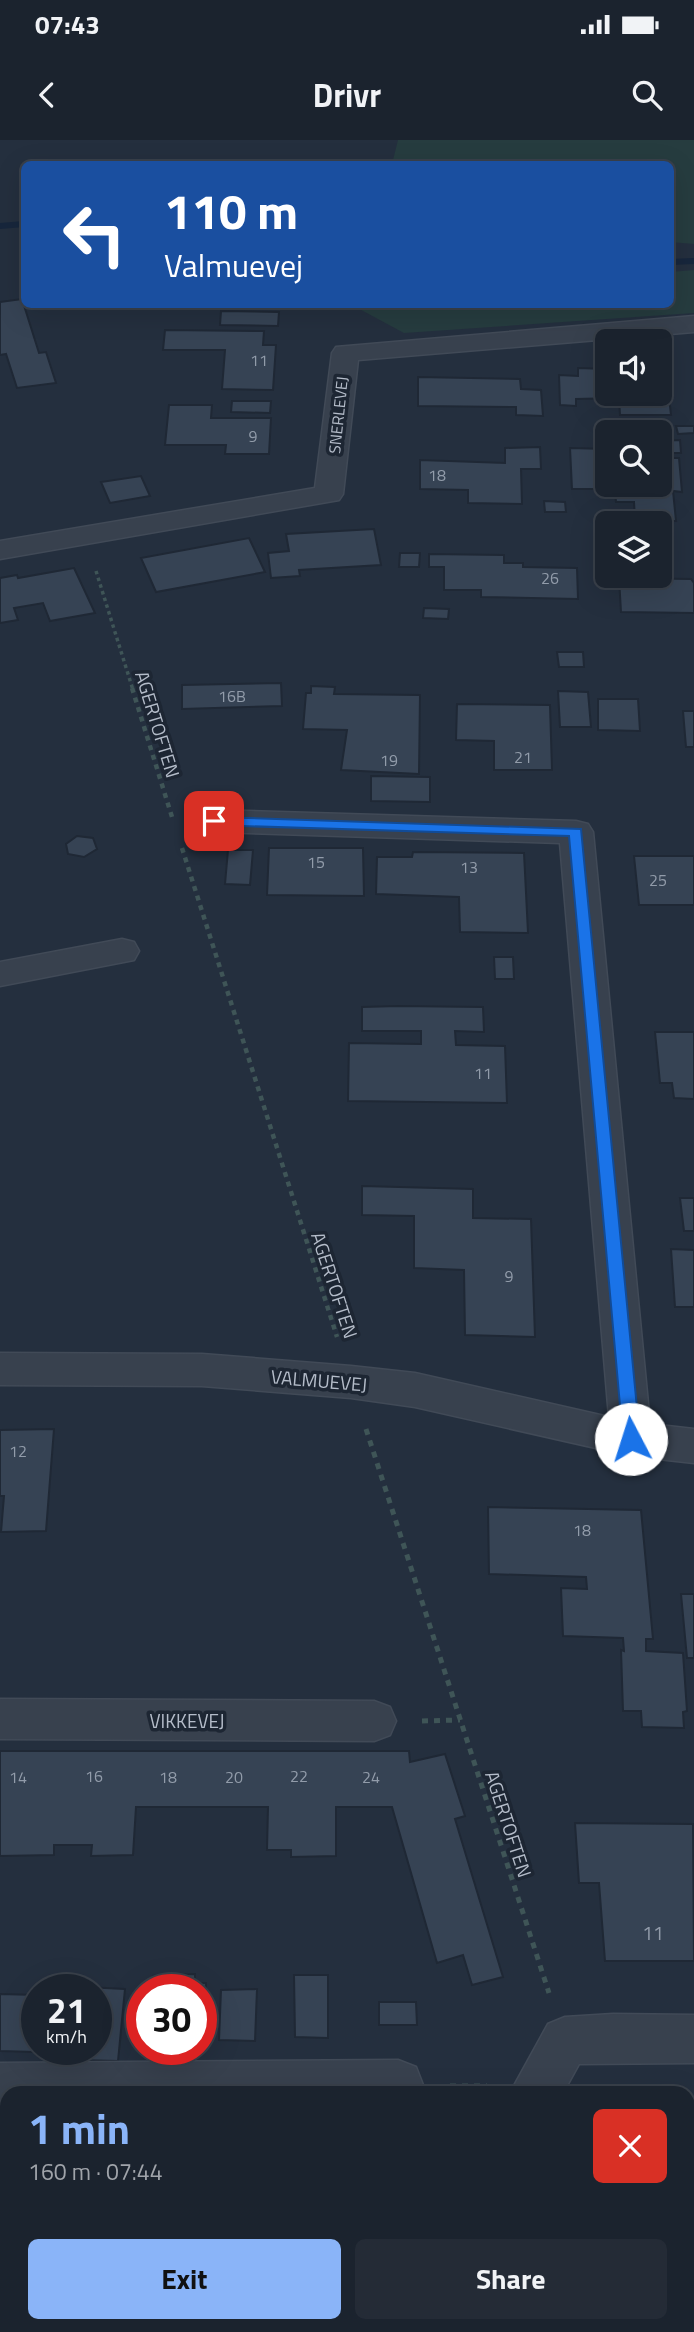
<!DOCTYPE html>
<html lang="en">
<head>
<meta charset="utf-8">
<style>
	:root { --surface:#1b232e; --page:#242b36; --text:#f1f3f6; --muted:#a0a4aa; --line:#39404a; --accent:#8ab4f8 }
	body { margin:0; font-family:"Titillium Web",sans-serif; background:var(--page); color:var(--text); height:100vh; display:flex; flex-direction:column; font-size:26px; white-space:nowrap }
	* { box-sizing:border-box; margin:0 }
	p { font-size:23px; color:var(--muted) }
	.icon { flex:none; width:38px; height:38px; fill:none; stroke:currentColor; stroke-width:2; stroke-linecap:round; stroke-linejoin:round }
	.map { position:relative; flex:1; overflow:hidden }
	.details { position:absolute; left:0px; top:1946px; width:695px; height:247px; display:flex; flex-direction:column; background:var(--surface); border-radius:21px 21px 0 0; box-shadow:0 7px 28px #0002,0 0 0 2px var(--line) }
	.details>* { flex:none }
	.top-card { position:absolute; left:21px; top:21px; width:653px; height:147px; border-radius:10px; box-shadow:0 7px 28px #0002,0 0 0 2px var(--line); background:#1a4fa0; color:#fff; overflow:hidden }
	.controls { position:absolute; left:595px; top:189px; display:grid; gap:14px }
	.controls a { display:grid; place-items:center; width:77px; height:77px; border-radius:10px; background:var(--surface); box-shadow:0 7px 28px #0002,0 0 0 2px var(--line); font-size:35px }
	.speed { position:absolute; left:21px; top:1834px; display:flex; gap:14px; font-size:35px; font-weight:700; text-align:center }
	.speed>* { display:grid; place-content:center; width:91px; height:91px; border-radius:50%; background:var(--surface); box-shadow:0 7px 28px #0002,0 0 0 2px var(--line); line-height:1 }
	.speed small { font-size:18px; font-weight:400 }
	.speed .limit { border:10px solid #d22; background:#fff; color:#111 }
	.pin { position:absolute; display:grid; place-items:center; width:60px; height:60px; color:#fff; margin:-30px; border-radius:14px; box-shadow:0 4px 10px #0006 }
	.me { position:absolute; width:77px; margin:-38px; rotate:355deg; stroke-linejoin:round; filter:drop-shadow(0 0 5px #0008) }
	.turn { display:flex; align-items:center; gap:24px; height:147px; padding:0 28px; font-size:32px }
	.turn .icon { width:91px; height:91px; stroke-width:2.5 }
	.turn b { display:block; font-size:49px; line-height:60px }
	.round { display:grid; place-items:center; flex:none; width:74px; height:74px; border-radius:10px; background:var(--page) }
	.overview { display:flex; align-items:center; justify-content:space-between; height:119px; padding:0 28px }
	h1 { font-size:42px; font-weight:700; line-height:52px; color:var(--accent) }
	.cta { display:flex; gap:14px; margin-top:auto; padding:14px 28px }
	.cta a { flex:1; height:80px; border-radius:10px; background:var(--accent); color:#111; font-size:28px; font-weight:700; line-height:80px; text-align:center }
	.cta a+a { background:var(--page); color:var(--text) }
	.status { display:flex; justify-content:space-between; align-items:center; height:49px; padding:0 35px; background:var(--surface); direction:ltr }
	.status svg { height:19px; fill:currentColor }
	header { display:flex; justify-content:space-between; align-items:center; height:91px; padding:0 28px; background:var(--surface); font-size:32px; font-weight:700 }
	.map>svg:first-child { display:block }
	.green { fill:#263c3f }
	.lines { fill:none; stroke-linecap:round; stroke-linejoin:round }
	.stream { fill:#17263c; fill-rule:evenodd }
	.building { fill:#364354; stroke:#1f2835; stroke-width:2 }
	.minor-casing { stroke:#414a57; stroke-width:3 }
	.path-far2 { stroke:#3f5557; stroke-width:3.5; stroke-dasharray:3.5 3.5; stroke-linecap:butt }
	.path-far1 { stroke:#3f5557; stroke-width:4.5; stroke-dasharray:5 5; stroke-linecap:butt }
	.path { stroke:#3f5557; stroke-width:5; stroke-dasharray:6 6; stroke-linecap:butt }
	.minor { fill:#38414e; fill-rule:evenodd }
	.route { fill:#1a73e8; stroke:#114b97; stroke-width:2 }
	.labels { text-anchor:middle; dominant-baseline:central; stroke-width:7; stroke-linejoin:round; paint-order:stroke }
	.number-label { font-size:16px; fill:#929caa }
	.far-street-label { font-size:16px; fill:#b4bcc9; stroke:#1d2633 }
	.street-label { font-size:19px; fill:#b4bcc9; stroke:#1d2633 }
	.near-number-label { font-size:19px; fill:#929caa }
</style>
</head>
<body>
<div class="status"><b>07:43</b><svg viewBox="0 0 49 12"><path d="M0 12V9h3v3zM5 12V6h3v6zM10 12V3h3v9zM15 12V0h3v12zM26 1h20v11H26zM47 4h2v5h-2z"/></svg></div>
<header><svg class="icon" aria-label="back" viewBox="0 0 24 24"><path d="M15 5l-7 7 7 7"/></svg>Drivr<svg class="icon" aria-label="search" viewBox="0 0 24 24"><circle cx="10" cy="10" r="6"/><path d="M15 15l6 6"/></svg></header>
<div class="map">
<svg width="694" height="2192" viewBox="0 0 694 2192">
	<rect width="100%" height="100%" fill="#242f3e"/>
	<path class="green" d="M398,0H694V104L670,102V24H392Z
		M694,130V173L404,193L352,165L670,164V132Z"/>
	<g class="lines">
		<path class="stream" d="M24,81V87L0,89V83Z
			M694,118V124L670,125V119Z"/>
	</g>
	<path class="building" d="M22,159L39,213L46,212L56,243L17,248L6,214L0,215V162Z
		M116,164H176L175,169H116Z
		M221,171L279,172L278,186L220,185Z
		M165,190L264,191L263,205H276L273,250L222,249L225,210H163Z
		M578,228L607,229V254H660V231H671L673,257H669L671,275H620L619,258L576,259V266L560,265L559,235L578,236Z
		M418,237L520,239L521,249L541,250L543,276L516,275V267L418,266Z
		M232,261H271L270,273L231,272Z
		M169,265H212L211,278H271L269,314H225L226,305H165Z
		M676,286H694V293L678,294Z
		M680,300L681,313H660V301Z
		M540,307L541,329H521L522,364L468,363V350L420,349V320L505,323V308Z
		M570,308L607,309V345H660V318H679L682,352L673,351L676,381L635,380L634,362H616L615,349H572Z
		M141,336L150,356L110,363L101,342Z
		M544,361L565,362L566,372H545Z
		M374,389L381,425L299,430L300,436L271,438L268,413L289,411L286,394Z
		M249,398L265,432L156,452L141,418Z
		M400,413H420L419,427H399Z
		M429,414L504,415V423H523V427L577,428L578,459L481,457V450H444V427H429Z
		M74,428L95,473L50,481L43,463L14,468L18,480L0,483V438L17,435L18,438Z
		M619,438L691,439L694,443V473L621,472Z
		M424,468L449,469L448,479L423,478Z
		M557,512H583L584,527H559Z
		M281,543L282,566L182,569V545Z
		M311,546L335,547L334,554L420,555L419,634L341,630L347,590L303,589L306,553H311Z
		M558,551L588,552L591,587H560Z
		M598,559H638L640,591L598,590Z
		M457,564L550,565L552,630H494V601L456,600Z
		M683,571H694V607H686Z
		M371,636L430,637V662L371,661Z
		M77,696L93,698L97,709L84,717L68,714L66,704Z
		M269,708H363L364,756L267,755Z
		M228,710H253L250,745L225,744Z
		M413,712L524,713L528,793L460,792L459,757L376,754L377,717H412Z
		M634,716H694V765H639Z
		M494,817H513L514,839H495Z
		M398,866L483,867L484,892L455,891L456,905L505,906L507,963L348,961L349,903L421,904V891H362V867Z
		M655,892H694V959L674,958L672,943H660Z
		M362,1046L473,1049V1078L531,1079L535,1197L465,1195L464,1130L414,1128V1076L362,1075Z
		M680,1058H694V1091H684Z
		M671,1109L694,1110V1167H675Z
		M54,1289L46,1391L1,1392L4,1356H0V1290Z
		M488,1367L641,1370L653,1499H646V1511L683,1513L687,1571L683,1572L684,1588L642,1587L641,1571H623L621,1510L624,1511L623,1498L563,1496L561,1448L587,1449L586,1437L489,1434Z
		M681,1454H694V1518H687Z
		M0,1611H409L410,1622L445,1614L465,1676L455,1679L503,1837L472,1845L463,1815L437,1823L392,1667H336V1716L291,1717V1710H267L268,1667H136L133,1715L91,1716L92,1705H54V1715L0,1716Z
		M575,1683L693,1684L694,1821H605L599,1743H579Z
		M195,1834V1843H206L205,1862H201V1850H152L153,1836Z
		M294,1835H328V1898L295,1897Z
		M85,1847L125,1849L118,1921L77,1920L78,1909H96V1850H85Z
		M257,1849L255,1901L219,1900L221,1850Z
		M0,1854L37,1855L34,1912L0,1911Z
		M137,1861H142V1897H136Z
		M379,1862H416L417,1885H379Z
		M0,2128H7V2186H60L59,2192H0Z
		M562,2186H676L675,2192H560Z"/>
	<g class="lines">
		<defs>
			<path id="minor" d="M694,176V192L358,220L343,354L339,360L0,419V401L315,348L332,213L336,207Z
				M214,670L576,681L588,684L593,692L650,1284L694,1289V1323L631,1316L415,1267L351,1258L202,1246L0,1245V1213L202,1214L351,1226L415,1233L609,1277L560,703L214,692L202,689L197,681L202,673Z
				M122,799L134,802L139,811L134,820L0,846V822Z
				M0,1559L374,1561L390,1567L396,1581L390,1595L374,1601L0,1599Z
				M613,1874L694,1875V1923L579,1924L563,1953H510L548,1884L565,1877Z
				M398,1920L416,1927L423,1945L420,1953H7V1973H0V1923Z
				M444,2186H496L494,2192H442Z"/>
		</defs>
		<use href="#minor" class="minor-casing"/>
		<path class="path-far2" d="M96,431L133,550"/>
		<path class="path-far1" d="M132,548L172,677
			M182,708L337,1197"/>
		<path class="path" d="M366,1289L549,1853
			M422,1581L460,1580
			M450,1946H487"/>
		<use href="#minor" class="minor"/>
	</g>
	<path class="route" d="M214,677L581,689L640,1299L637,1304H625L623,1299L569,696L209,685V678Z"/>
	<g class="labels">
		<g class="number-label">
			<text x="259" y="220">11</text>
			<text x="253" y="296">9</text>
			<text x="437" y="335">18</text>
			<text x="550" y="438">26</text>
			<text x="232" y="556">16B</text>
			<text x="523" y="617">21</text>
			<text x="389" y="620">19</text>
			<text x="316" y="722">15</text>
			<text x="469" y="727">13</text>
			<text x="658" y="740">25</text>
			<text x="483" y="933">11</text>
			<text x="509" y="1136">9</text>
			<text x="18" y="1311">12</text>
			<text x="582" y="1390">18</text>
			<text x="94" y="1636">16</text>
			<text x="299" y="1636">22</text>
			<text x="18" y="1637">14</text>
			<text x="168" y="1637">18</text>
			<text x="234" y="1637">20</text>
			<text x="371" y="1637">24</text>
		</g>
		<g class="far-street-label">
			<text transform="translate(338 275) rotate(-84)">SNERLEVEJ</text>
		</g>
		<g class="street-label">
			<text transform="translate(158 584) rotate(73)">AGERTOFTEN</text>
			<text transform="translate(335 1145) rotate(72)">AGERTOFTEN</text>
			<text transform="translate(319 1240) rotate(5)">VALMUEVEJ</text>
			<text x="187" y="1580">VIKKEVEJ</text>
			<text transform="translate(509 1684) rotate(72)">AGERTOFTEN</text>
		</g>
		<g class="near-number-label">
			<text x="653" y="1792">11</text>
		</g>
	</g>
</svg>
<div class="controls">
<a><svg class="icon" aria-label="sound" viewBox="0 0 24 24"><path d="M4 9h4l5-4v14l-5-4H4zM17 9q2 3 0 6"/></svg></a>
<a><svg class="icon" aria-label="search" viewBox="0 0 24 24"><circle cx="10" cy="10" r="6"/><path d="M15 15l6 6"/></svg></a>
<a><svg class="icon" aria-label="layers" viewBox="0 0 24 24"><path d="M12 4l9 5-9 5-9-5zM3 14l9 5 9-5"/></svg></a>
</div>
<div class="speed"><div>21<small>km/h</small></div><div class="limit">30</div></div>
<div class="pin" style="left:214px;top:681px;background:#d93025"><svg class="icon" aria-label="arrive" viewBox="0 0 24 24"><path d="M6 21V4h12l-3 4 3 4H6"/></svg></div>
<svg class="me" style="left:631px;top:1299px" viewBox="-20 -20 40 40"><circle r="19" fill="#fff"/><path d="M0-13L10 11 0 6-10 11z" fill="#1a73e8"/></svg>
<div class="top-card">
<div class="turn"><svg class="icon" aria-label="left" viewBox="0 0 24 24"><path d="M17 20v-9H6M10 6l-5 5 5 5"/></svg><div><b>110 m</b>Valmuevej</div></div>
</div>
<section class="details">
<div class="overview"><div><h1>1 min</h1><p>160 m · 07:44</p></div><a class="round" style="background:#d93025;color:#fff"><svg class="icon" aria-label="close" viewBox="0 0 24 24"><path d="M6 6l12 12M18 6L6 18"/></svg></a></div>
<div class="cta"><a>Exit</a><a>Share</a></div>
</section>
</div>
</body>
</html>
